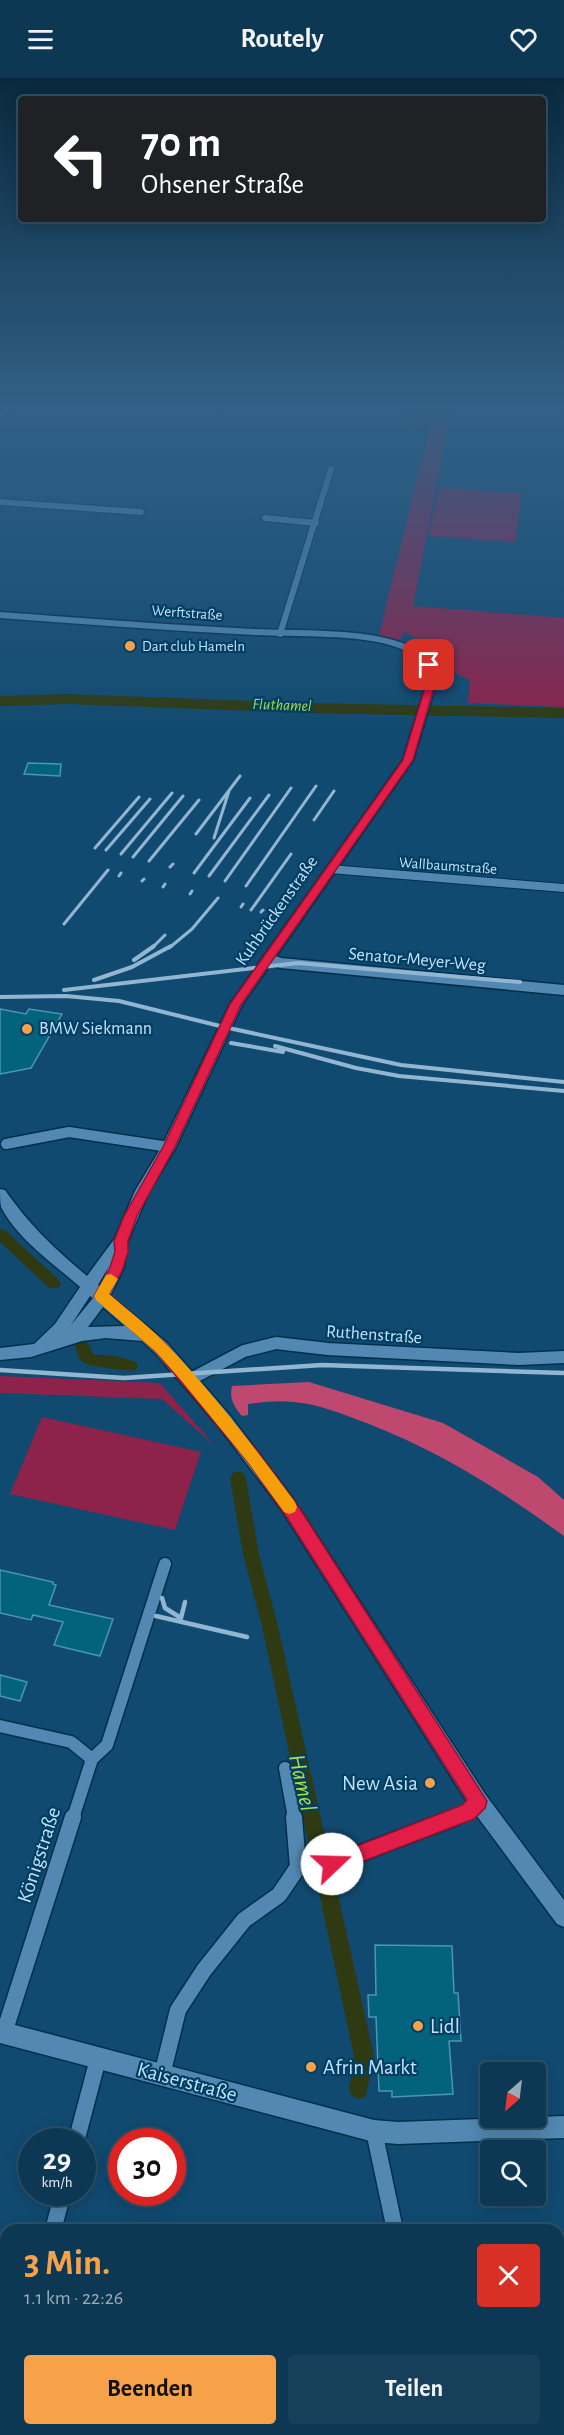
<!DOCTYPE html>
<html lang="de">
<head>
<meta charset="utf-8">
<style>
	:root { --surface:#0d3854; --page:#163f5a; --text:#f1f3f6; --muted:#9aacb8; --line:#2d526b; --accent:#f7a149 }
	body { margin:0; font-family:"Alegreya Sans",sans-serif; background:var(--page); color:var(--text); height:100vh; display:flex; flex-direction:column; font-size:22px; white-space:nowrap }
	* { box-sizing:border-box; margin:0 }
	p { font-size:20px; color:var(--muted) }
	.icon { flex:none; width:33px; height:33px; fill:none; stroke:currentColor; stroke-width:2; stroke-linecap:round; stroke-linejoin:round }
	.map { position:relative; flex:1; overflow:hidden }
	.panel { position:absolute; left:0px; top:2146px; width:564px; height:212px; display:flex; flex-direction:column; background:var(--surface); border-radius:18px 18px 0 0; box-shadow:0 3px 15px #0003,0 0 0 2px var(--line) }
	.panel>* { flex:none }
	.guide { position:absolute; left:18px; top:18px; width:528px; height:126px; border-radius:6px; box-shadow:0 3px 15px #0003,0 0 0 2px var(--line); background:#202124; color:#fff; overflow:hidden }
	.needle { width:39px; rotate:208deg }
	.tools { position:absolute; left:480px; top:1984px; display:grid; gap:12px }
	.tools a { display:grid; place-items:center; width:66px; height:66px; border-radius:6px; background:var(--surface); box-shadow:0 3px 15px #0003,0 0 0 2px var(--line); font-size:30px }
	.speed { position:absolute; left:18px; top:2050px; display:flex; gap:12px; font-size:30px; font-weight:700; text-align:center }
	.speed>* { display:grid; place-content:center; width:78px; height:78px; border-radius:50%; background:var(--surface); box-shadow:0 3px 15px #0003,0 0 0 2px var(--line); line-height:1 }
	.speed small { font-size:15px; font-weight:400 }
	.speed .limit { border:9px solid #d22; background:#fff; color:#111 }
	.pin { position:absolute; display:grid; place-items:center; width:51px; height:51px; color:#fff; margin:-26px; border-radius:12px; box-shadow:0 3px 9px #0006 }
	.me { position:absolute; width:66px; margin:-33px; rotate:69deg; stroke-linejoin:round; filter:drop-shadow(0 0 4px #0008) }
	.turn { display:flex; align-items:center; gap:21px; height:126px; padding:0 24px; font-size:27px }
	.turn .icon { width:78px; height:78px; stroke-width:2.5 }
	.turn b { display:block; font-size:42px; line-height:51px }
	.round { display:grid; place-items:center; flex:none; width:63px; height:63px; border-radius:6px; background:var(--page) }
	.overview { display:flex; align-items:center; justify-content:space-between; height:102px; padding:0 24px }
	h1 { font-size:36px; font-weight:600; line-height:45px; color:var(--accent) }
	.button { display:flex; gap:12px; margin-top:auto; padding:12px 24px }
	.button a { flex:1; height:69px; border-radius:6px; background:var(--accent); color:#111; font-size:24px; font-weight:600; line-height:69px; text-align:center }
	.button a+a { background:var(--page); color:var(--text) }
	header { display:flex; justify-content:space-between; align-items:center; height:78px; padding:0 24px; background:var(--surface); font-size:27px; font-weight:600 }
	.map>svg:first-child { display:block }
	.green { fill:#8d224a }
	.forest { fill:#bf486f }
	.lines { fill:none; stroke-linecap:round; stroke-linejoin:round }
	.canal { fill:#2f3a13; fill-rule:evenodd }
	.river { fill:#2f3a13; fill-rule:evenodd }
	.building { fill:#03637c; stroke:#4a97b2; stroke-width:1.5 }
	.street-far4-casing { stroke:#032f4c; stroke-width:8 }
	.street-far3-casing { stroke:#032f4c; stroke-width:10 }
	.street-far2-casing { stroke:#032f4c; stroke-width:13 }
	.street-far1-casing { stroke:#032f4c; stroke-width:15 }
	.street-casing { stroke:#032f4c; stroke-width:19 }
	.secondary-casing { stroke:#032f4c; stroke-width:3 }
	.street-far4 { stroke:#5288b1; stroke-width:6 }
	.street-far3 { stroke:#5288b1; stroke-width:8 }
	.street-far2 { stroke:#5288b1; stroke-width:10 }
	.street-far1 { stroke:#5288b1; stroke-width:12 }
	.street { stroke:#5288b1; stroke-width:16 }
	.secondary { fill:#5288b1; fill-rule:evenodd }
	.rail-far2 { stroke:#92b6d1; stroke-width:3 }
	.rail-far1 { stroke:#92b6d1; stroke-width:4 }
	.rail { stroke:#92b6d1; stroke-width:4.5 }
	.route { fill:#e11d48; stroke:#92132f; stroke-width:1.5 }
	.slow { fill:#f59e0b }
	.poi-dot { fill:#f7a149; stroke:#003f64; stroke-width:2 }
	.labels { text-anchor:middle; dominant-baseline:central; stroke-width:4.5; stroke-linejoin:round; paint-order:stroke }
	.far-street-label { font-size:15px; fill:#c5e1f7; stroke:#003f64 }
	.far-poi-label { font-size:15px; fill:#c5e1f7; stroke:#003f64; text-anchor:start }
	.far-water-label { font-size:16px; font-style:italic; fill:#b2db39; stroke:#003f64 }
	.street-label { font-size:18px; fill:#c5e1f7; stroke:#003f64 }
	.poi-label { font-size:18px; fill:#c5e1f7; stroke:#003f64; text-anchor:start }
	.near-poi-label { font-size:21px; fill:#c5e1f7; stroke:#003f64; text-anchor:start }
	.near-street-label { font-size:21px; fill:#c5e1f7; stroke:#003f64 }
	.near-water-label { font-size:24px; font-style:italic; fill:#b2db39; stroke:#003f64 }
</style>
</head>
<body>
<header><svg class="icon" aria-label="menu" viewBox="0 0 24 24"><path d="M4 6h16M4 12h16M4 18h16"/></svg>Routely<svg class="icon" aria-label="heart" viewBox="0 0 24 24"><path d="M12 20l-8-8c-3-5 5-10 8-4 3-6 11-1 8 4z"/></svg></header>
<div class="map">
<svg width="564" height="2357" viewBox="0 0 564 2357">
	<rect width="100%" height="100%" fill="#114a70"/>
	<path class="green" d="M410,328H452L413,528L564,540V629L468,625L470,602L451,593L438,573L405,554L397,565L378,561L430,348L404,346Z
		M439,410L522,415L515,464L428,458Z
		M0,1298L160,1305L215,1368L162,1321L0,1315Z
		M42,1339L201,1374L175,1452L10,1416Z"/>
	<path class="forest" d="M309,1304L443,1345L538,1399L564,1422V1458C500,1412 443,1375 369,1346C344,1337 320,1326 294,1324C278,1322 263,1324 248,1326V1337L242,1338C234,1328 229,1321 232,1308Z"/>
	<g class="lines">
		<path class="canal" d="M0,1151L5,1152L59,1202L61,1206L59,1210H49L0,1164Z
			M82,1262L87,1264L94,1277C108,1276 123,1279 136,1284L138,1288L136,1292C131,1294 87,1288 84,1285C78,1281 77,1275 75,1268L77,1264Z
			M238,1393L243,1395L246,1400L259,1476L278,1548L374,1978L366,2018L359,2021L352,2018L349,2011L354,1978L262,1548L243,1476L230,1400L233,1395Z
			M218,2352H248L246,2357H216Z"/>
		<path class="river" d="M68,616L310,625L564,630V640L310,635L68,626L0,628V618Z"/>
	</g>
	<path class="building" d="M28,685L61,686L60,698L24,696Z
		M0,931L26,936L29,931L62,936L31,990L0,996Z
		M0,1492L53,1504V1506L56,1507L49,1527L113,1541L100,1578L54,1567L63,1544L33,1537L31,1542L0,1535Z
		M0,1597L27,1604L20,1623L0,1618Z
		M375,1867L452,1868L454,1915H458L461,1963H449L453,2016L392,2019V2013H379L376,1939H369L368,1917H376Z"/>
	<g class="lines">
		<defs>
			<path id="street-far4" d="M219,328V332
				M0,424L141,434
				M265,440L316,445
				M280,556L331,391"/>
			<path id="street-far3" d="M330,791L564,810"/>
			<path id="street-far2" d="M268,881L281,885L564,912
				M6,1066L69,1054L169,1069"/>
			<path id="street-far1" d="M189,1302L244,1273L276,1265L328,1271L519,1281L564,1279
				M0,1648L71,1664L92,1681
				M285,1690L294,1740
				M73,1740L92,1681L107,1667L165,1486
				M452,1740L468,1734L478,1723"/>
			<path id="street" d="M332,1786L456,1739
				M4,1955L73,1739
				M162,1997L178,1932L204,1892L244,1842L279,1817L298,1789L294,1739
				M374,2053L395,2152
				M76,2064L98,1981
				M53,2152L63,2115
				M0,2289L6,2287
				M437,2352L438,2357"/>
			<path id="secondary" d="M7,328H16L0,338V333Z
				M0,534C85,540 169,547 254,551C299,553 362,550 403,565C422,571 434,583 437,603L413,682L242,927L176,1069L149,1114L128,1163L124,1189L110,1218L167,1265L231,1339L293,1421L485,1716L564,1822V1849L557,1846L471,1730L281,1431L219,1349L155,1275L142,1263L106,1260L82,1263L31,1279L0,1282V1270L34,1266L55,1246L80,1209C53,1185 18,1162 1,1129C0,1124 0,1116 0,1111L5,1112C31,1149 53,1169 87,1198L115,1160L135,1113L162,1068L230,926L403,682L427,603C424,584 413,575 396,569C360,556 295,559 255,557C170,553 85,546 0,540ZM109,1188L100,1209L98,1207ZM90,1218L93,1220L71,1247ZM103,1229L125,1248L88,1249Z
				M0,1943L374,2042L398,2044L564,2038V2060L398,2066L374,2064L0,1965Z"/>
		</defs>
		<use href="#street-far4" class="street-far4-casing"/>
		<use href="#street-far3" class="street-far3-casing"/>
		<use href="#street-far2" class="street-far2-casing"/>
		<use href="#street-far1" class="street-far1-casing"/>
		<use href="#street" class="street-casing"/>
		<use href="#secondary" class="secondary-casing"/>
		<use href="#street-far4" class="street-far4"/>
		<use href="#street-far3" class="street-far3"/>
		<use href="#street-far2" class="street-far2"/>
		<use href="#street-far1" class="street-far1"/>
		<use href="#street" class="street"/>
		<use href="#secondary" class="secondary"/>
		<path class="rail-far2" d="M314,742L334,713
			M196,756L240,698
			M214,760L229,713
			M95,770L139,719
			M106,772L150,721
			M121,776L172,715
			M133,779L183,718
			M149,783L199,722
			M170,789L173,786
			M194,795L250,720
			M119,798L121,795
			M209,798L269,717
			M142,803L144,801
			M225,803L291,710
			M246,808L316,708
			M163,809L165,806
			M190,816L192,813
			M241,829L243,826
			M251,832L291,776
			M261,834L263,832
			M276,838L278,835
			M64,846L108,792
			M152,870L165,857
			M169,870L192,851L218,820"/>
		<path class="rail-far1" d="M134,882L154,868
			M94,902L132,889L171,868
			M64,912L298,885L520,904
			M0,919L66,918L119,923L224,949L401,987L564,1004
			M231,965L283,974
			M275,968L356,990L399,998L564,1013"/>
		<path class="rail" d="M0,1292L124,1300L322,1287L564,1295
			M162,1520L165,1530L181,1540
			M156,1538L247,1559
			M181,1540L185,1524"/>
	</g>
	<linearGradient id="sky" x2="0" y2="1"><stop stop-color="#09293e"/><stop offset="0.5" stop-color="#326086"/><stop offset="1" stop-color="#326086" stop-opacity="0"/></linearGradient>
	<rect width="564" height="658" fill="url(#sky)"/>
	<path class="route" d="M426,585L433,587L436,603L413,682L241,927L175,1069L137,1138L128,1163V1174L122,1193L109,1216L166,1266L258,1374L300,1431L487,1723L485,1730L474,1741L332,1795L326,1793L323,1786L326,1780L462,1727L467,1722L288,1441L247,1383L156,1274L94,1218L109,1192L115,1174L114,1163L124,1138L163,1069L230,926L403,682L427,603Z"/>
	<path class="slow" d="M111,1196L118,1201L109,1216C129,1233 150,1249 168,1268C214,1316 255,1370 295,1424L297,1429L295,1434L289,1436L284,1434L247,1383L180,1301L156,1274L96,1222L94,1218L106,1197Z"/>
	<g class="poi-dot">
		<circle cx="130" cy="568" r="6"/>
		<circle cx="27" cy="951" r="6"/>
		<circle cx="430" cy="1705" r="6"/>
		<circle cx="418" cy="1948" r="6"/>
		<circle cx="311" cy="1989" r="6"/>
	</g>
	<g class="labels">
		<g class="far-street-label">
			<text transform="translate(187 535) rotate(4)">Werftstraße</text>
			<text transform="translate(448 788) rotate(4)">Wallbaumstraße</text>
		</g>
		<g class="far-poi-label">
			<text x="142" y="568">Dart club Hameln</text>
		</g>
		<g class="far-water-label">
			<text transform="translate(282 627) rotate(2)">Fluthamel</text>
		</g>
		<g class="street-label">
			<text transform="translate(277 833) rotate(-55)">Kuhbrückenstraße</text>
			<text transform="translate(417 882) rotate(5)">Senator-Meyer-Weg</text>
			<text transform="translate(374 1257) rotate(4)">Ruthenstraße</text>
		</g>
		<g class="poi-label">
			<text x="39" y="951">BMW Siekmann</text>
		</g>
		<g class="near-poi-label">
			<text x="418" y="1705" text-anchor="end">New Asia</text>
			<text x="430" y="1948">Lidl</text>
			<text x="323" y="1989">Afrin Markt</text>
		</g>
		<g class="near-street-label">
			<text transform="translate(39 1777) rotate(-72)">Königstraße</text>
			<text transform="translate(187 2004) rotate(15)">Kaiserstraße</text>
		</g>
		<g class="near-water-label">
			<text transform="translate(302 1705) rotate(77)">Hamel</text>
		</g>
	</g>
</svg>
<div class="tools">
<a><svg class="needle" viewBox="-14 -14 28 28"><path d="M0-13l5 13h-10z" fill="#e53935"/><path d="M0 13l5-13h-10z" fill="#9aacb8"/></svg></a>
<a><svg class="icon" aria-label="search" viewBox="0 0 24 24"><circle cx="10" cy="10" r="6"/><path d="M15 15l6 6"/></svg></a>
</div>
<div class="speed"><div>29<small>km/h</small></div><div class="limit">30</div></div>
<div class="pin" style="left:429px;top:587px;background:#d93025"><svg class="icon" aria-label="arrive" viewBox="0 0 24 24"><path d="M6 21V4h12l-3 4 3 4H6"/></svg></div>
<svg class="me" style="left:332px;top:1786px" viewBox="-20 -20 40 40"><circle r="19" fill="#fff"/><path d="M0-13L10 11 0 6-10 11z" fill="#e11d48"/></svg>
<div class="guide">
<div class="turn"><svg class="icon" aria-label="left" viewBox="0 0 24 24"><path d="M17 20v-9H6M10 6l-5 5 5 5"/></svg><div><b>70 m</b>Ohsener Straße</div></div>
</div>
<section class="panel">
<div class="overview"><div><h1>3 Min.</h1><p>1.1 km · 22:26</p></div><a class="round" style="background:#d93025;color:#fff"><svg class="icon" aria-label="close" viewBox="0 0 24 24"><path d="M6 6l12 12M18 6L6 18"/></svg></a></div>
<div class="button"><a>Beenden</a><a>Teilen</a></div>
</section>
</div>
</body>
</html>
